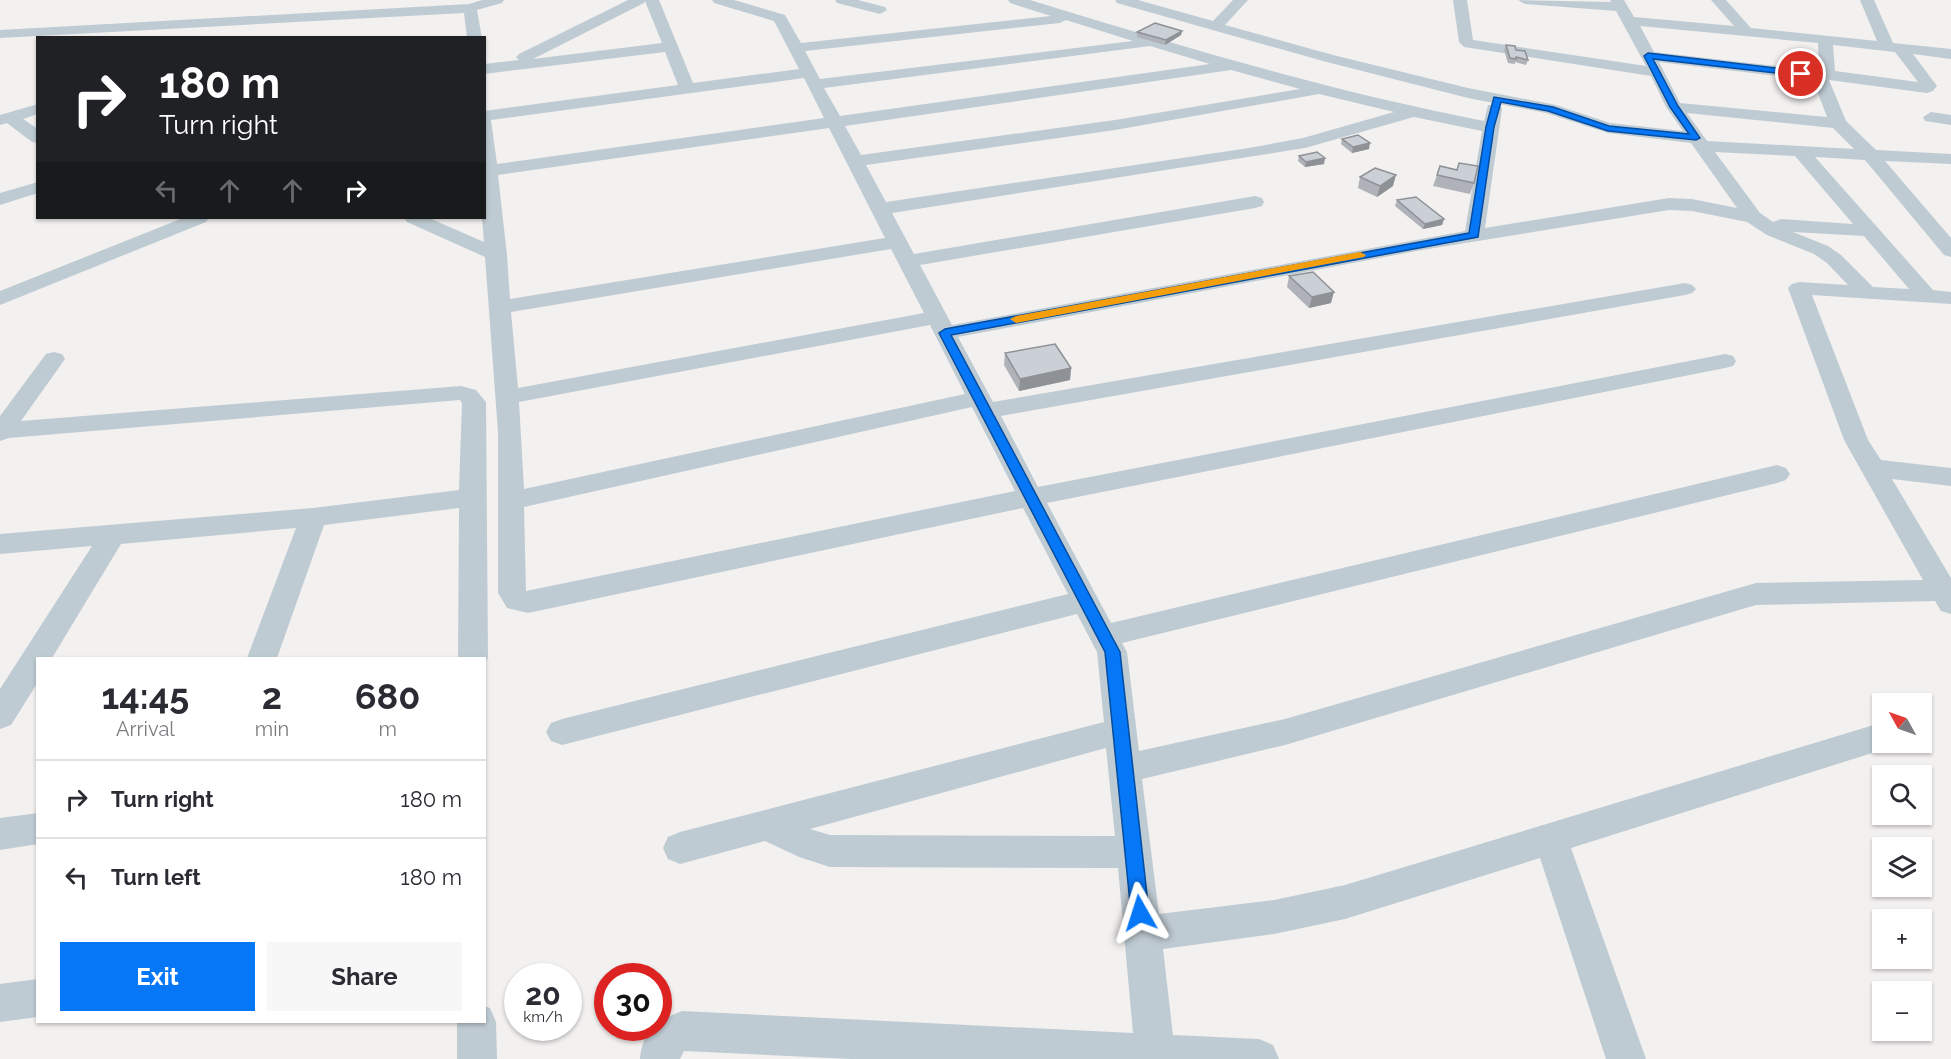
<!DOCTYPE html>
<html lang="en">
<head>
<meta charset="utf-8">
<style>
	:root { --surface:#fff; --page:#f7f7f7; --text:#2b2b33; --muted:#7c7c81; --line:#e1e1e2; --accent:#0677f6 }
	body { margin:0; font-family:Raleway,sans-serif; background:var(--page); color:var(--text); height:100vh; display:flex; flex-direction:column; font-size:22px; white-space:nowrap }
	* { box-sizing:border-box; margin:0 }
	p { font-size:20px; color:var(--muted) }
	.icon { flex:none; width:33px; height:33px; fill:none; stroke:currentColor; stroke-width:2; stroke-linecap:round; stroke-linejoin:round }
	.map { position:relative; flex:1; overflow:hidden }
	.side { position:absolute; left:36px; top:657px; width:450px; height:366px; display:flex; flex-direction:column; background:var(--surface); border-radius:0px; box-shadow:0 2px 4px #0004 }
	.side>* { flex:none }
	.guide { position:absolute; left:36px; top:36px; width:450px; height:183px; border-radius:0px; box-shadow:0 2px 4px #0004; background:#202124; color:#fff; overflow:hidden }
	.needle { width:39px; rotate:310deg }
	.fabs { position:absolute; left:1872px; top:693px; display:grid; gap:12px }
	.fabs a { display:grid; place-items:center; width:60px; height:60px; border-radius:0px; background:var(--surface); box-shadow:0 2px 4px #0004; font-size:30px }
	.speed { position:absolute; left:504px; top:963px; display:flex; gap:12px; font-size:30px; font-weight:700; text-align:center }
	.speed>* { display:grid; place-content:center; width:78px; height:78px; border-radius:50%; background:var(--surface); box-shadow:0 2px 4px #0004; line-height:1 }
	.speed small { font-size:15px; font-weight:400 }
	.speed .limit { border:9px solid #d22; background:#fff; color:#111 }
	.pin { position:absolute; display:grid; place-items:center; width:51px; height:51px; color:#fff; margin:-26px; border:3px solid #fff; border-radius:50%; box-shadow:0 2px 6px #0007 }
	.me { position:absolute; width:66px; margin:-33px; rotate:354deg; stroke-linejoin:round; filter:drop-shadow(0 0 4px #0008) }
	.turn { display:flex; align-items:center; gap:21px; height:126px; padding:0 24px; font-size:27px }
	.turn .icon { width:78px; height:78px; stroke-width:2.5 }
	.turn b { display:block; font-size:42px; line-height:51px }
	.lanes { display:flex; align-items:center; height:57px; padding:0 24px; background:#0003; justify-content:center; gap:30px; direction:ltr }
	.lanes .off { opacity:.35 }
	.eta { display:flex; justify-content:space-evenly; align-items:center; height:102px; text-align:center }
	.eta b { font-size:36px; font-weight:700; line-height:42px }
	.cta { display:flex; gap:12px; margin-top:auto; padding:12px 24px }
	.cta a { flex:1; height:69px; border-radius:0px; background:var(--accent); color:#fff; font-size:24px; font-weight:700; line-height:69px; text-align:center }
	.cta a+a { background:var(--page); color:var(--text) }
	ul { padding:0; list-style:none }
	li { display:flex; align-items:center; gap:18px; height:78px; padding:0 24px; border-top:2px solid var(--line) }
	li div { flex:1 }
	li b { display:block; font-size:22px }
	li em { font-style:normal }
	.map>svg:first-child { display:block }
	.lines { fill:none; stroke-linecap:round; stroke-linejoin:round }
	.minor { fill:#bfcbd3; fill-rule:evenodd }
	.wall { fill:#afb2b8 }
	.shaded-wall { fill:#8e9196 }
	.building { fill:#cbcfd6; stroke:#8e9196; stroke-width:1.5 }
	.route { fill:#0677f6; stroke:#044da0; stroke-width:1.5 }
	.slow { fill:#f59e0b }
</style>
</head>
<body>
<div class="map">
<svg width="1951" height="1059" viewBox="0 0 1951 1059">
	<rect width="100%" height="100%" fill="#f3f0f0"/>
	<g class="lines">
		<path class="minor" d="M482,0H504L502,3L477,10L482,38H467L464,13L0,38V30L469,4Z
			M628,0H659L693,83L799,69L774,21L714,3L712,0H734L785,15L801,43L1051,16L1010,3L1008,0H1030C1180,46 1329,91 1484,121L1488,105H1500L1502,109L1485,228L1669,198L1692,199L1737,208L1691,143L1608,133L1546,113L1468,98L1323,61L1117,3L1115,0H1138L1213,21L1233,0H1248L1225,25L1333,55L1468,88L1556,105L1610,123L1683,131L1666,107L1651,76L1464,47L1459,42L1453,0H1467L1473,40L1646,66L1616,11L1525,4L1518,0L1611,2L1610,0H1624L1634,17L1734,26L1711,0H1726L1751,28L1877,41L1860,0H1874L1893,43L1951,49V59L1913,54L1937,86L1933,91L1927,93L1829,80L1846,121L1876,150L1951,154V164L1885,161L1951,238V257L1944,255L1865,160L1815,157L1933,290L1951,292V304L1812,295L1868,440L1881,460L1951,468V486L1892,479L1951,578V614L1941,611L1935,601L1756,605L1285,745L1142,779L1159,914L1274,900L1345,885L1877,724L1882,726V742H1891L1888,748L1571,848L1646,1059H1606L1540,858L1345,919L1274,934L1163,949L1173,1035L1259,1039L1273,1045L1279,1059H851L684,1051L680,1059H640C641,1047 644,1037 652,1028H658V1021L682,1011L1133,1033L1118,868L830,867L799,857L765,841L680,864L668,859L663,848L668,837L680,832L1104,722L1097,652L1077,614L562,745L551,741L546,732L551,723L562,719L1068,594L1023,508L528,613L507,608L498,593V432L485,257L407,222L404,218H429L484,242L482,218H484V111L678,85L665,52L484,74V64L519,60L516,57L519,54ZM645,1L662,43L533,59L644,3ZM1066,20L1133,41L820,79L805,51L1060,23ZM1640,26L1818,43L1819,71L1654,52ZM1833,45L1895,52L1918,82L1835,71ZM1150,46L1210,64L840,116L824,88ZM1659,62L1813,80L1827,117L1680,103ZM1231,70L1300,89L1115,120L861,155L845,126ZM804,78L824,118L497,164L491,120ZM1319,94L1394,112L1303,138L1249,148L886,202L866,165L1115,130ZM1687,113L1833,128L1854,149L1707,141ZM1414,117L1482,131L1465,231L952,325L920,265L1255,208L1262,206L1264,202L1262,198L1255,196L914,254L892,213L1305,148ZM829,128L885,238L510,299L507,255L498,175ZM1715,152L1795,156L1853,224L1781,219L1773,222L1760,213ZM1669,210L1692,211L1747,222L1767,235L1814,254L1827,263L1848,285L1799,282L1792,284L1788,288L1844,440L1923,580L1756,583L1285,719L1139,751L1127,652L1122,643L1777,483L1786,480L1790,474L1786,468L1777,465L1111,623L1047,503L1725,368L1733,366L1736,361L1733,356L1725,354L1038,487L1001,416L1685,295L1692,293L1696,289L1692,285L1685,283L993,402L958,337L1422,250ZM1793,232L1864,236L1909,289L1873,287L1841,255L1828,246ZM891,249L924,313L518,388L511,312ZM930,325L965,394L524,489L519,402ZM972,407L1015,491L526,591L524,507ZM1106,748L1115,836L830,835L810,829Z
			M835,0H858L885,7L887,10L880,14L837,3Z
			M38,104V114L23,119L38,129V143L32,142L7,123L0,125V115Z
			M1931,112L1951,115V125L1925,121L1923,117Z
			M38,182V193L0,205V193Z
			M183,218H209L206,222L0,305V291Z
			M54,352L62,354L65,359L21,421L461,386L476,390L486,402L488,658L484,665V658H458L459,508L324,525L277,658H247L296,528L121,544L52,658H38V682L11,725L0,729V689L92,546L0,554V534L313,508L459,490L462,403L460,400L9,438L0,441V416L46,354Z
			M38,813V844L0,850V818Z
			M38,979V1017L0,1022V984Z
			M484,1006L490,1008L496,1022L497,1059H457V1022H484Z"/>
	</g>
	<path class="wall" d="M1182,31L1181,35L1165,45L1137,37V32Z
		M1506,45L1516,50L1528,60L1526,65L1515,62V64L1508,63L1504,50Z
		M1342,139L1369,149L1352,153L1341,144Z
		M1299,156L1324,164L1305,167L1298,161Z
		M1459,163L1474,183L1470,194L1433,186L1437,175L1457,170Z
		M1360,177L1393,186L1377,197L1358,188Z
		M1397,200L1444,219L1442,225L1423,229L1395,206Z
		M1289,276L1331,303L1309,308L1287,287Z
		M1005,353L1071,368L1070,380L1019,391L1004,365Z"/>
	<path class="shaded-wall" d="M1182,31L1181,35L1165,45L1166,40Z
		M1370,143L1369,149L1352,153L1353,147Z
		M1325,158L1324,164L1305,167L1306,162Z
		M1396,175L1393,186L1377,197L1380,186Z
		M1444,219L1442,225L1423,229L1425,224Z
		M1334,292L1331,303L1309,308L1312,297Z
		M1071,368L1070,380L1019,391L1020,379Z"/>
	<path class="building" d="M1155,23L1182,31L1166,40L1137,32Z
		M1506,45L1515,46L1516,50L1525,51L1528,60L1516,57V59L1510,58Z
		M1358,135L1370,143L1353,147L1342,139Z
		M1317,152L1325,158L1306,162L1299,156Z
		M1459,163L1478,166L1474,183L1437,175L1440,166L1457,170Z
		M1375,168L1396,175L1380,186L1360,177Z
		M1416,197L1444,219L1425,224L1397,200Z
		M1313,272L1334,292L1312,297L1289,276Z
		M1055,344L1071,368L1020,379L1005,353Z"/>
	<path class="route" d="M1648,53L1801,71L1805,74L1801,76L1653,59L1678,106L1700,138L1696,140L1608,131L1548,111L1501,102L1494,127L1478,237L951,335L1120,652L1149,913L1147,920L1140,922L1134,920L1131,913L1105,652L939,333L945,329L1469,233L1486,127L1494,97L1553,107L1609,126L1689,134L1670,107L1644,56Z"/>
	<path class="slow" d="M1360,252L1366,255L1364,257L1016,323L1010,319L1016,316Z"/>
</svg>
<div class="fabs">
<a><svg class="needle" viewBox="-14 -14 28 28"><path d="M0-13l5 13h-10z" fill="#e53935"/><path d="M0 13l5-13h-10z" fill="#7c7c81"/></svg></a>
<a><svg class="icon" aria-label="search" viewBox="0 0 24 24"><circle cx="10" cy="10" r="6"/><path d="M15 15l6 6"/></svg></a>
<a><svg class="icon" aria-label="layers" viewBox="0 0 24 24"><path d="M12 4l9 5-9 5-9-5zM3 14l9 5 9-5"/></svg></a>
<a>+</a>
<a>−</a>
</div>
<div class="speed"><div>20<small>km/h</small></div><div class="limit">30</div></div>
<div class="pin" style="left:1801px;top:74px;background:#d93025"><svg class="icon" aria-label="arrive" viewBox="0 0 24 24"><path d="M6 21V4h12l-3 4 3 4H6"/></svg></div>
<svg class="me" style="left:1140px;top:913px" viewBox="-20 -20 40 40"><path d="M0-17L14 15 0 8-14 15z" fill="#0677f6" stroke="#fff" stroke-width="4"/></svg>
<div class="guide">
<div class="turn"><svg class="icon" aria-label="right" viewBox="0 0 24 24"><path d="M7 20v-9h11M14 6l5 5-5 5"/></svg><div><b>180 m</b>Turn right</div></div>
<div class="lanes"><svg class="icon off" aria-label="left" viewBox="0 0 24 24"><path d="M17 20v-9H6M10 6l-5 5 5 5"/></svg><svg class="icon off" aria-label="ahead" viewBox="0 0 24 24"><path d="M12 20V5M6 11l6-6 6 6"/></svg><svg class="icon off" aria-label="ahead" viewBox="0 0 24 24"><path d="M12 20V5M6 11l6-6 6 6"/></svg><svg class="icon" aria-label="right" viewBox="0 0 24 24"><path d="M7 20v-9h11M14 6l5 5-5 5"/></svg></div>
</div>
<section class="side">
<div class="eta">
<div><b>14:45</b><p>Arrival</p></div>
<div><b>2</b><p>min</p></div>
<div><b>680</b><p>m</p></div>
</div>
<ul>
<li><svg class="icon" aria-label="right" viewBox="0 0 24 24"><path d="M7 20v-9h11M14 6l5 5-5 5"/></svg><div><b>Turn right</b></div><em>180 m</em></li>
<li><svg class="icon" aria-label="left" viewBox="0 0 24 24"><path d="M17 20v-9H6M10 6l-5 5 5 5"/></svg><div><b>Turn left</b></div><em>180 m</em></li>
</ul>
<div class="cta"><a>Exit</a><a>Share</a></div>
</section>
</div>
</body>
</html>
